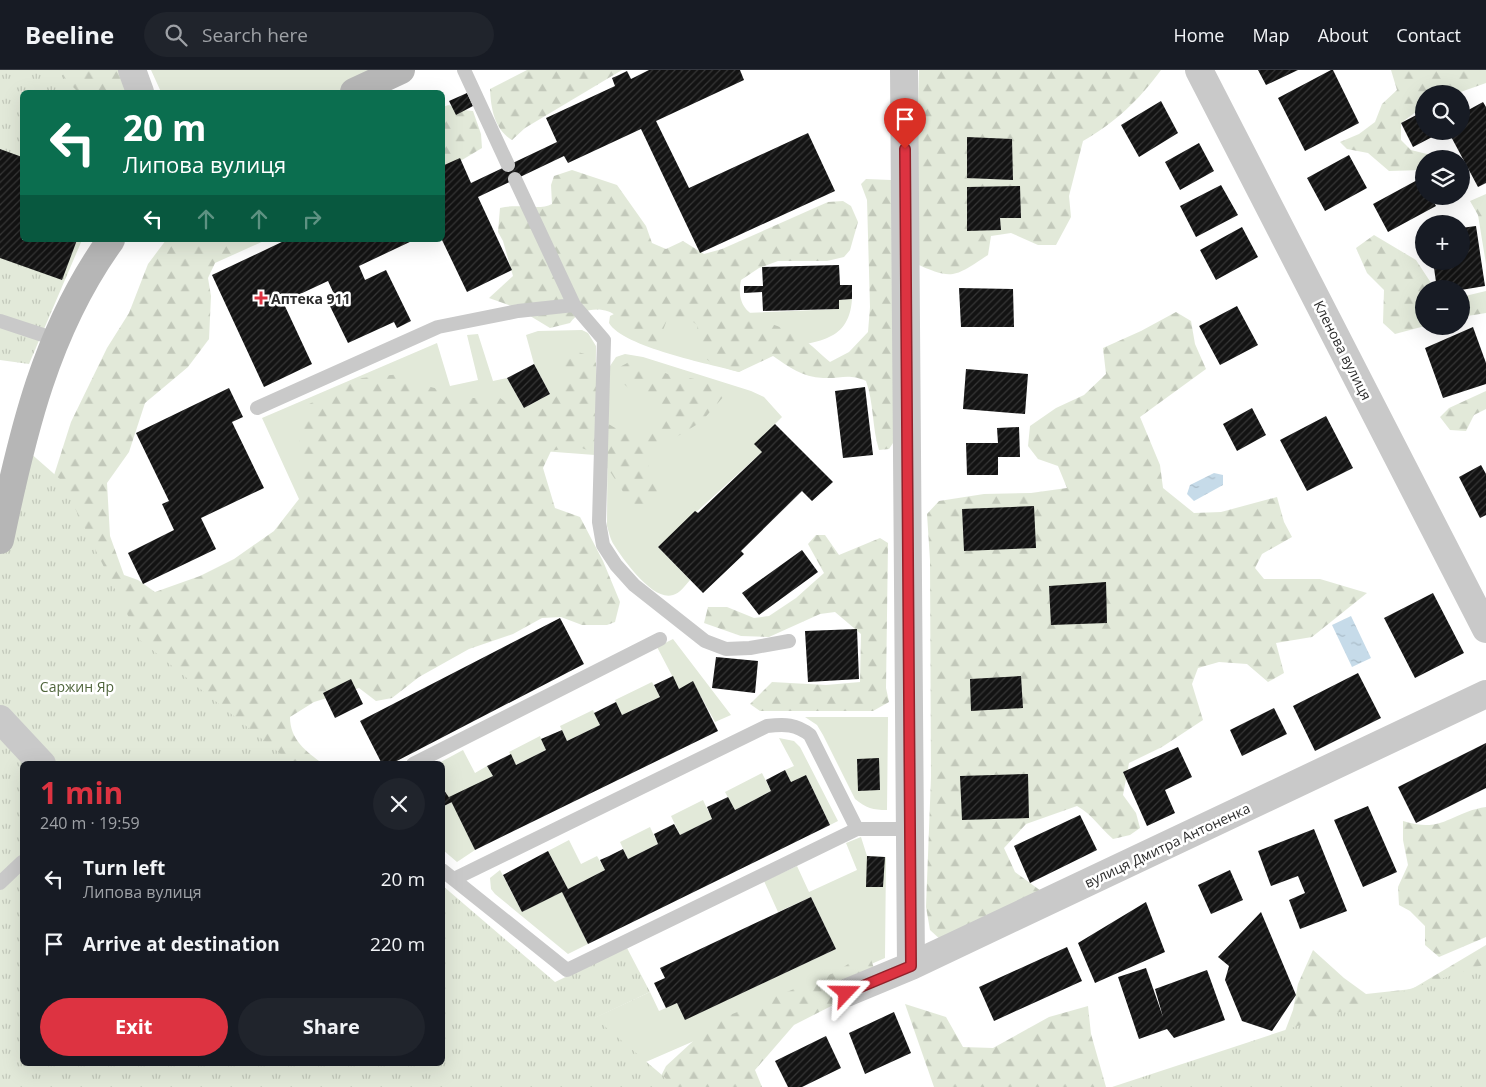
<!DOCTYPE html>
<html lang="en">
<head>
<meta charset="utf-8">
<style>
	:root { --surface:#171b24; --page:#20242c; --text:#f1f3f6; --muted:#9ea1a6; --line:#363941; --accent:#dd3341 }
	body { margin:0; font-family:"Open Sans",sans-serif; background:var(--page); color:var(--text); height:100vh; display:flex; flex-direction:column; font-size:19px; white-space:nowrap }
	* { box-sizing:border-box; margin:0 }
	p { font-size:16px; color:var(--muted) }
	.icon { flex:none; width:28px; height:28px; fill:none; stroke:currentColor; stroke-width:2; stroke-linecap:round; stroke-linejoin:round }
	.map { position:relative; flex:1; overflow:hidden }
	.side { position:absolute; left:20px; top:691px; width:425px; height:305px; display:flex; flex-direction:column; background:var(--surface); border-radius:8px; box-shadow:0 5px 20px #0002 }
	.side>* { flex:none }
	.banner { position:absolute; left:20px; top:20px; width:425px; height:152px; border-radius:8px; box-shadow:0 5px 20px #0002; background:#0b6e4f; color:#fff; overflow:hidden }
	.tools { position:absolute; left:1415px; top:15px; display:grid; gap:10px }
	.tools a { display:grid; place-items:center; width:55px; height:55px; border-radius:50%; background:var(--surface); box-shadow:0 5px 20px #0002; font-size:25px }
	.pin { position:absolute; display:grid; place-items:center; width:42px; height:42px; color:#fff; margin:-51px -21px; border-radius:50% 50% 50% 0; rotate:-45deg; box-shadow:0 0 5px #0007 }
	.pin .icon { rotate:45deg }
	.me { position:absolute; width:55px; margin:-28px; rotate:67deg; stroke-linejoin:round; filter:drop-shadow(0 0 4px #0008) }
	.turn { display:flex; align-items:center; gap:18px; height:105px; padding:0 20px; font-size:22px }
	.turn .icon { width:65px; height:65px; stroke-width:2.5 }
	.turn b { display:block; font-size:35px; line-height:42px }
	.lanes { display:flex; align-items:center; height:48px; padding:0 20px; background:#0003; justify-content:center; gap:25px; direction:ltr }
	.lanes .off { opacity:.35 }
	.round { display:grid; place-items:center; flex:none; width:52px; height:52px; border-radius:26px; background:var(--page) }
	.overview { display:flex; align-items:center; justify-content:space-between; height:85px; padding:0 20px }
	h1 { font-size:30px; font-weight:700; line-height:38px; color:var(--accent) }
	.action { display:flex; gap:10px; margin-top:auto; padding:10px 20px }
	.action a { flex:1; height:58px; border-radius:30px; background:var(--accent); color:#fff; font-size:20px; font-weight:700; line-height:58px; text-align:center }
	.action a+a { background:var(--page); color:var(--text) }
	ul { padding:0; list-style:none }
	li { display:flex; align-items:center; gap:15px; height:65px; padding:0 20px }
	li div { flex:1 }
	li b { display:block; font-size:19px }
	li em { font-style:normal }
	header { display:flex; align-items:center; gap:30px; box-sizing:border-box; height:70px; padding:0 25px; background:var(--surface); border-bottom:1px solid var(--line) }
	header strong { font-size:24px }
	nav { display:flex; gap:28px; margin-inline-start:auto; font-size:18px }
	.search { width:350px; height:45px; background:var(--page); display:flex; align-items:center; gap:12px; box-sizing:border-box; padding:0 18px; border-radius:28px; color:var(--muted); font-size:19px }
	.map>svg:first-child { display:block }
	.grass { fill:#e2e9d9 }
	.forest { fill:url(#forest-firs) }
	.park { fill:url(#park-tufts) }
	.water { fill:url(#water-ripples) }
	.building { fill:url(#building-hatch) }
	.lines { fill:none; stroke-linecap:round; stroke-linejoin:round }
	.service { stroke:#c9c9c9; stroke-width:14 }
	.minor { stroke:#c9c9c9; stroke-width:28 }
	.tertiary { stroke:#c9c9c9; stroke-width:28 }
	.secondary { stroke:#b6b6b6; stroke-width:28 }
	.route-casing { stroke:#90212a; stroke-width:12 }
	.route { stroke:#dd3341; stroke-width:9 }
	.poi-dot { fill:#dd3341; stroke:#fff; stroke-width:2 }
	.labels { text-anchor:middle; dominant-baseline:central; stroke-width:5; stroke-linejoin:round; paint-order:stroke }
	.poi-label { font-size:14px; font-weight:bold; fill:#2c2c2c; stroke:#fff; text-anchor:start }
	.street-label { font-size:14px; fill:#2c2c2c; stroke:#fff }
	.park-label { font-size:14px; fill:#4f653b; stroke:#fff }
</style>
</head>
<body>
<header>
<strong>Beeline</strong>
<div class="search"><svg class="icon" aria-label="search" viewBox="0 0 24 24"><circle cx="10" cy="10" r="6"/><path d="M15 15l6 6"/></svg>Search here</div>
<nav><a>Home</a><a>Map</a><a>About</a><a>Contact</a></nav>
</header>
<div class="map">
<svg width="1486" height="1017" viewBox="0 0 1486 1017">
	<defs>
		<pattern id="forest-firs" width="22" height="20" patternUnits="userSpaceOnUse" patternTransform="scale(1.25)"><rect width="22" height="20" fill="#e2e9d9"/><path d="M5 1l3.5 6h-7zM16 11l3.5 6h-7z" fill="#c2c8ba"/></pattern>
		<pattern id="park-tufts" width="24" height="20" patternUnits="userSpaceOnUse" patternTransform="scale(1.25)"><rect width="24" height="20" fill="#e2e9d9"/><path d="M3 7l-1-3M5 7V3M7 7l1-3M15 17l-1-3M17 17v-4M19 17l1-3" fill="none" stroke="#c2c8ba"/></pattern>
		<pattern id="water-ripples" width="26" height="14" patternUnits="userSpaceOnUse" patternTransform="scale(1.25)"><rect width="26" height="14" fill="#c6dbe9"/><path d="M2 4q2-2 4 0t4 0M15 11q2-2 4 0t4 0" fill="none" stroke="#aabcc8"/></pattern>
		<pattern id="building-hatch" width="6" height="6" patternUnits="userSpaceOnUse" patternTransform="scale(1.25)"><rect width="6" height="6" fill="#131313"/><path d="M-1 1l2-2M0 6l6-6M5 7l2-2" fill="none" stroke="#363636"/></pattern>
	</defs>
	<rect width="100%" height="100%" fill="#fff"/>
	<path class="grass" d="M151,0H406L361,22H161Z
		M852,229C849,276 811,270 777,281C764,286 751,295 739,302C710,294 623,277 609,253L610,246L616,243L695,245L839,239V230Z
		M582,260L588,263L596,276L595,385L542,381L304,440L262,348L437,273L450,316L478,310L467,265L478,264L493,311L507,308L524,338L550,324L534,294L526,265L538,261Z
		M625,284L643,287L751,321L764,327L782,347L755,374L762,382L658,477L690,510C685,516 680,523 673,525C653,532 623,489 614,475C610,469 609,462 607,456L608,299L616,287Z
		M673,569L731,645L715,652L693,612L679,619L657,577Z
		M652,612L660,627L622,645L615,630Z
		M593,640L600,655L567,671L560,656Z
		M805,647H888L887,740C873,740 866,738 855,729L823,665L817,655Z
		M540,666L546,680L516,695L509,682Z
		M779,668L794,671L800,677L838,751L830,755L806,705L791,712L785,700L794,696Z
		M463,680L475,703L487,696L493,706L449,729L443,717L442,694H437Z
		M762,703L771,721L735,740L725,722Z
		M703,730L712,749L680,765L671,746Z
		M452,732L475,780L457,792L443,780V737Z
		M650,757L658,774L628,789L620,772Z
		M861,767L867,786L886,787L885,888L632,998L655,1017H560L544,1008L443,966L442,844L579,955L650,922L659,941L677,933L686,949L836,879L811,827L778,842L764,811L797,796L809,822L857,800L846,773Z
		M569,770L581,794L597,786L605,800L568,819L548,781Z
		M500,800L522,842L562,821L588,874L568,884L495,824L491,819L490,808Z"/>
	<path class="forest" d="M0,0H129L132,22H22Z
		M527,0H622L525,58L512,70C494,59 491,38 490,19Z
		M919,0H1161C1138,31 1116,52 1083,71L1069,126L1071,147L1056,175H1038L1011,163L991,166L988,185C953,208 953,210 914,193Z
		M1391,0H1486V13L1455,24H1424V36L1401,53V70L1411,80L1435,86L1434,89H1424V100L1389,101L1368,83L1347,79L1340,72L1359,64L1375,52L1382,34L1397,20Z
		M449,35L456,39L473,41L481,64L482,78L462,90L443,97L442,37Z
		M572,100L617,115L646,156L652,173L666,179L683,171L704,184L722,179L828,132L843,131L851,136L858,152L850,180L844,187L827,191H778L759,198L741,210C733,249 768,250 794,263C807,270 819,283 830,292L849,282L868,262L870,237L867,130L861,114L866,109L891,110L896,250L897,367L889,379L879,380C872,358 874,333 866,311C848,303 841,309 823,308C802,307 789,297 773,286L739,302L712,294L697,280V255L688,248L668,247L656,279C649,276 641,274 635,269C627,265 625,253 618,247C603,235 581,238 570,253L550,258L517,238L489,228L513,206L503,171L498,162L500,138C519,133 539,141 552,134L551,115L554,106Z
		M1486,124V194L1478,145L1470,131Z
		M1374,165L1416,190L1435,219H1424L1425,256L1395,264L1383,253L1384,220L1367,203L1356,178Z
		M166,170H266L215,193L208,208L211,226L209,269L188,297L145,333L129,382L107,413L110,466L124,505L138,510L155,522L200,506L234,489L274,461L306,420L297,380L302,362L301,338L362,308L401,304L423,315L473,328H500L525,346C549,338 561,329 564,301C565,292 562,287 568,279L588,285L596,293V316L599,320L601,350C609,354 618,360 626,363C639,366 656,353 661,342L660,334C641,326 624,320 614,300L631,291L668,304L721,314L725,325L701,352L647,385C646,403 662,417 658,434C653,435 644,437 639,436C620,430 612,388 582,378C574,375 559,380 551,381L543,398L555,438L580,447L603,491L620,532L615,552L607,555H582L561,547L542,548L513,564L469,579L419,607L392,628L376,631L359,618L314,632L290,647C290,670 306,681 323,694H259L225,665L43,468L48,424L71,352L107,278L129,243L148,194Z
		M1486,221V243L1461,247V227Z
		M1176,242L1191,251L1195,274L1206,299L1140,347L1160,395L1163,418L1194,443L1221,442L1277,427L1284,452L1292,467L1262,484L1255,498L1264,509H1320L1367,523L1312,567L1276,573L1284,603L1268,612L1247,594L1219,592L1198,598L1192,614L1203,650L1162,677L1129,693L1123,725L1136,743L1140,758L1130,765L1113,769C1098,756 1094,746 1077,736L1026,754L1004,778L1015,802L1041,821L942,871L930,860L926,837L931,707L930,490L927,444L939,431L984,424L1031,423L1067,418L1058,396L1038,389L1028,376L1030,356L1056,338L1084,325L1106,304L1103,278L1141,261Z
		M1486,321V339L1474,345L1466,361L1450,360L1440,347L1449,338Z
		M816,465H825L839,485L880,468L888,473L886,618L889,632L873,641H760L750,634L772,612L826,615L860,612L861,564L835,542L820,544L769,567L741,566L704,553L708,537H727L754,548L769,546L796,528L824,503L808,474Z
		M1486,737V867L1439,887L1425,875V856L1410,841L1399,835L1398,817L1408,795L1403,770V751C1443,764 1451,742 1486,737Z
		M1486,875V1017H1195L1279,977L1293,940L1298,914L1313,880L1344,908L1366,924L1412,919Z
		M868,881L881,918L843,930L794,955L755,1000L762,1017H666L660,1008L666,996L715,951L836,902Z
		M905,934L946,947L963,977L993,978L1049,947L1088,936L1091,964L1106,1017H934Z"/>
	<path class="park" d="M0,0H69L62,6L78,22H22V170H82L29,294L0,290Z
		M20,374L61,410L140,570L293,694H22V994H442L443,816L555,912L627,878L650,922L595,948L676,1017H0V469Z
		M1486,894V1017H1112Z"/>
	<path class="water" d="M1214,403L1223,405V415L1194,431L1187,424L1190,415Z
		M1351,546L1371,588L1352,597L1332,555Z"/>
	<path class="building" d="M649,0H740L744,10L656,51L689,118L808,63L835,121L700,183L641,59L568,93L564,86L478,127L512,200L467,222L442,170V96L460,88L471,113L557,72L546,48L615,16L612,8L619,5L627,1L631,9Z
		M1258,0H1298L1266,15Z
		M1331,0H1333L1359,53L1305,81L1278,28Z
		M467,23L473,36L456,45L449,31Z
		M1161,31L1178,63L1139,87L1121,55Z
		M1483,32L1486,37V113L1478,117L1448,61H1461V44Z
		M1424,41V61H1434L1436,65L1413,77L1401,53Z
		M967,67L1012,69L1013,110L967,108Z
		M1199,73L1214,101L1180,120L1165,92Z
		M0,79L22,87V170H77L62,210L0,188Z
		M1349,85L1367,118L1325,141L1307,108Z
		M1421,108L1424,114V126H1431L1436,136L1388,162L1373,134Z
		M1221,115L1238,145L1196,167L1180,136Z
		M1020,116L1021,148H1000L1001,160L967,161V117Z
		M1476,156L1485,216L1461,220L1437,219L1433,191H1461V158Z
		M1242,157L1258,187L1216,210L1200,180Z
		M286,170H414L359,196L365,210L386,200L411,251L397,258L394,252L348,273L326,228L334,224L328,211L283,232L312,294L264,317L212,205Z
		M839,195L840,215H852V229L839,230V239L763,241L762,222L744,223V216H763L762,197Z
		M959,218L1013,219L1014,257H961Z
		M1237,236L1258,275L1220,295L1199,256Z
		M1473,257L1486,293V314L1443,328L1425,278Z
		M534,294L550,324L524,338L507,308Z
		M966,299L1028,304L1025,344L963,339Z
		M865,317L873,385L843,388L835,321Z
		M229,318L243,347L232,352L264,418L201,448L216,479L143,514L128,483L174,460L162,434L169,431L136,363Z
		M1252,338L1266,365L1237,381L1223,354Z
		M1326,346L1353,398L1307,421L1280,370Z
		M775,354L833,412L812,431L802,421L741,481L744,484L703,523L658,477L695,441L698,443L762,382L754,374Z
		M1019,357L1020,387H998V405H967L966,373H998L997,358Z
		M1481,395L1486,404V445L1480,448L1459,407Z
		M1034,436L1036,478L964,481L962,439Z
		M802,480L818,502L759,545L742,523Z
		M1106,512L1107,553L1051,555L1049,516Z
		M1433,523L1464,583L1415,608L1384,548Z
		M560,548L584,594L391,694H382L360,651Z
		M857,559L859,609L808,612L805,561Z
		M716,587L758,591L755,623L712,618Z
		M1358,603L1381,648L1315,681L1293,636Z
		M673,606L679,619L693,611L718,661L475,780L449,727L493,706L487,696L511,684L516,695L546,680L541,669L562,660L567,671L600,655L594,643L616,632L622,645L660,627L654,615Z
		M1021,606L1023,638L971,641L970,609Z
		M351,609L363,634L335,648L323,623Z
		M1274,638L1287,664L1242,686L1230,660Z
		M1486,673V718L1416,753L1398,717Z
		M1178,677L1192,707L1165,720L1175,743L1147,756L1123,702Z
		M879,688L880,720L858,721L857,689Z
		M785,700L791,712L806,705L830,755L588,874L562,822L522,842L503,805L548,781L568,819L605,800L600,790L609,786L623,779L628,789L658,774L654,764L674,754L680,765L712,749L707,737L728,727L735,740L771,721L766,710Z
		M1028,704L1029,748L962,750L960,706Z
		M442,717L452,732L442,737Z
		M1368,736L1397,802L1363,817L1334,750Z
		M1080,745L1097,780L1030,813L1014,776Z
		M1314,759L1347,841L1300,859L1289,830L1305,823L1298,806L1271,816L1258,781Z
		M867,786L885,787L883,817H866Z
		M1230,800L1243,830L1211,844L1198,815Z
		M811,827L836,879L685,950L677,933L666,938L654,913L665,908L660,898Z
		M1146,832L1165,882L1095,913L1078,873Z
		M1261,842L1296,925L1272,961L1242,951L1225,910L1229,896L1218,887Z
		M1067,877L1082,911L994,951L979,917Z
		M1146,898L1163,947L1155,919L1207,900L1225,950L1174,968L1167,959L1139,969L1118,907Z
		M894,942L911,983L865,1004L849,963Z
		M826,966L841,998L802,1017H788L775,991Z"/>
	<g class="lines">
		<path class="service" d="M464,0L508,95
			M515,109L574,235L604,270L599,452L603,475L616,495L634,515L705,571L726,579L750,578L789,571
			M0,251L55,269
			M257,338L438,257L518,241L574,235
			M413,694L660,569
			M857,759H910
			M442,800L567,900L857,759L810,665C796,654 785,654 767,656L454,809
			M0,813L22,792"/>
		<path class="minor" d="M904,0L911,896
			M1199,0L1486,559
			M0,649L42,694
			M846,923L911,896L1486,624"/>
		<path class="tertiary" d="M132,0L140,22"/>
		<path class="secondary" d="M354,22L401,0
			M0,470C22,364 46,260 111,170"/>
	</g>
	<g class="lines">
		<defs>
			<path id="route" d="M846,923L911,896L905,79"/>
		</defs>
		<use href="#route" class="route-casing"/>
		<use href="#route" class="route"/>
	</g>
	<path class="poi-dot" d="M258.5 220.5h5v5h5v5h-5v5h-5v-5h-5v-5h5z"/>
	<g class="labels">
		<g class="poi-label">
			<text x="271" y="228">Аптека 911</text>
		</g>
		<g class="street-label">
			<text transform="translate(1343 280) rotate(63)">Кленова вулиця</text>
			<text transform="translate(1167 775) rotate(-25)">вулиця Дмитра Антоненка</text>
		</g>
		<g class="park-label">
			<text x="77" y="616">Саржин Яр</text>
		</g>
	</g>
</svg>
<div class="tools">
<a><svg class="icon" aria-label="search" viewBox="0 0 24 24"><circle cx="10" cy="10" r="6"/><path d="M15 15l6 6"/></svg></a>
<a><svg class="icon" aria-label="layers" viewBox="0 0 24 24"><path d="M12 4l9 5-9 5-9-5zM3 14l9 5 9-5"/></svg></a>
<a>+</a>
<a>−</a>
</div>
<div class="pin" style="left:905px;top:79px;background:#d93025"><svg class="icon" aria-label="arrive" viewBox="0 0 24 24"><path d="M6 21V4h12l-3 4 3 4H6"/></svg></div>
<svg class="me" style="left:846px;top:923px" viewBox="-20 -20 40 40"><path d="M0-17L14 15 0 8-14 15z" fill="#dd3341" stroke="#fff" stroke-width="4"/></svg>
<div class="banner">
<div class="turn"><svg class="icon" aria-label="left" viewBox="0 0 24 24"><path d="M17 20v-9H6M10 6l-5 5 5 5"/></svg><div><b>20 m</b>Липова вулиця</div></div>
<div class="lanes"><svg class="icon" aria-label="left" viewBox="0 0 24 24"><path d="M17 20v-9H6M10 6l-5 5 5 5"/></svg><svg class="icon off" aria-label="ahead" viewBox="0 0 24 24"><path d="M12 20V5M6 11l6-6 6 6"/></svg><svg class="icon off" aria-label="ahead" viewBox="0 0 24 24"><path d="M12 20V5M6 11l6-6 6 6"/></svg><svg class="icon off" aria-label="right" viewBox="0 0 24 24"><path d="M7 20v-9h11M14 6l5 5-5 5"/></svg></div>
</div>
<section class="side">
<div class="overview"><div><h1>1 min</h1><p>240 m · 19:59</p></div><a class="round"><svg class="icon" aria-label="close" viewBox="0 0 24 24"><path d="M6 6l12 12M18 6L6 18"/></svg></a></div>
<ul>
<li><svg class="icon" aria-label="left" viewBox="0 0 24 24"><path d="M17 20v-9H6M10 6l-5 5 5 5"/></svg><div><b>Turn left</b><p>Липова вулиця</p></div><em>20 m</em></li>
<li><svg class="icon" aria-label="arrive" viewBox="0 0 24 24"><path d="M6 21V4h12l-3 4 3 4H6"/></svg><div><b>Arrive at destination</b></div><em>220 m</em></li>
</ul>
<div class="action"><a>Exit</a><a>Share</a></div>
</section>
</div>
</body>
</html>
